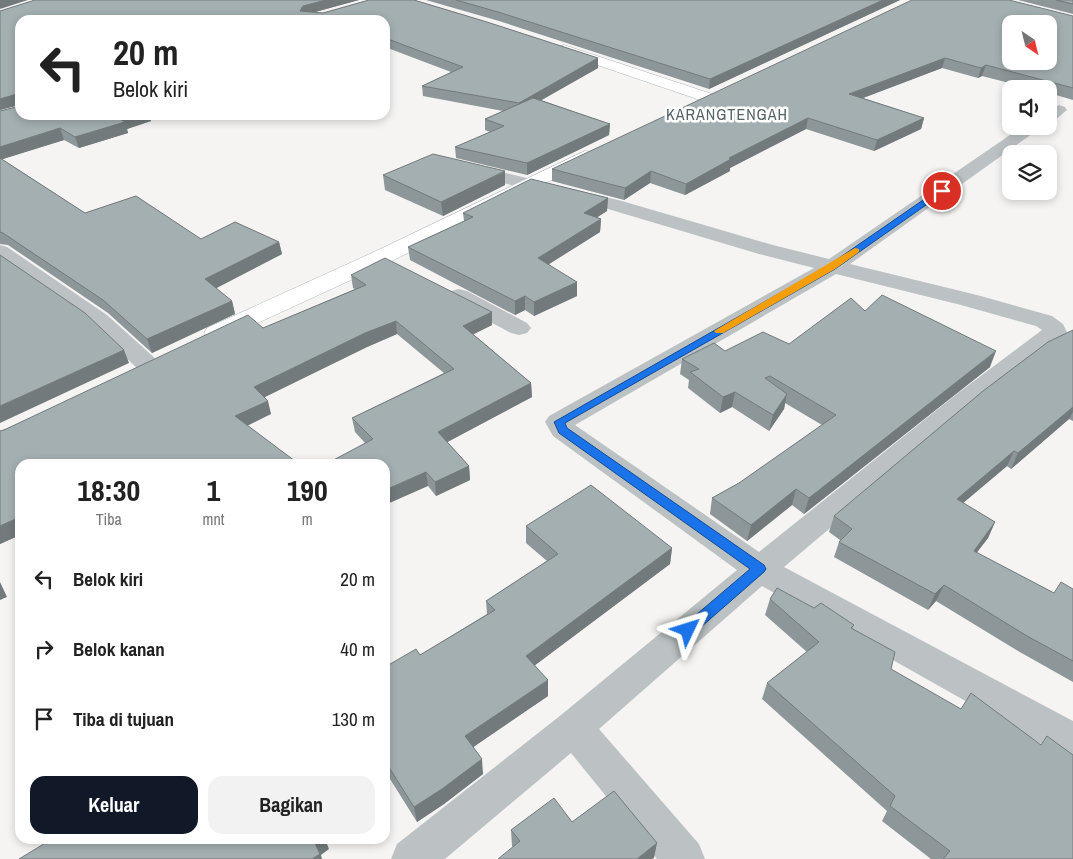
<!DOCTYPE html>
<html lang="id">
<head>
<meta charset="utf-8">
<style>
	:root { --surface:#fff; --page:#f2f2f2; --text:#222; --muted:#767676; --accent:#111827 }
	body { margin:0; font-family:"Archivo Narrow",sans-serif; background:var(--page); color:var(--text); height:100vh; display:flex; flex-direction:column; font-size:19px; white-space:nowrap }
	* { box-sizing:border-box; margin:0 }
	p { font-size:16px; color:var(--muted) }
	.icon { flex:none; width:28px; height:28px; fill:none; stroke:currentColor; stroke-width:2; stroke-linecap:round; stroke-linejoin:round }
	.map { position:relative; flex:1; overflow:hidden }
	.side { position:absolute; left:15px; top:459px; width:375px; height:385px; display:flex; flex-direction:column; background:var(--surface); border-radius:15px; box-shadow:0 2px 8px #0003 }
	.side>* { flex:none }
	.top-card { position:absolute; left:15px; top:15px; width:375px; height:105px; border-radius:15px; box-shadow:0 2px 8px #0003; background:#fff; color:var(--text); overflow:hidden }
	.needle { width:32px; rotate:145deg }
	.controls { position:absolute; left:1002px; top:15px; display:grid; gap:10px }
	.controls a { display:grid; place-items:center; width:55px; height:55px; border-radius:10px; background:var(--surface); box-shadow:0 2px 8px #0003; font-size:25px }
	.pin { position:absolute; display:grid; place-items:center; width:42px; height:42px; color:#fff; margin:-21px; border:2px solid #fff; border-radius:50%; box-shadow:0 1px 5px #0007 }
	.me { position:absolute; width:55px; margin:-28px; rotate:49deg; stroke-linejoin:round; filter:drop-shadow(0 0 4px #0008) }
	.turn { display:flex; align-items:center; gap:18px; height:105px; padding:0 15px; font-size:22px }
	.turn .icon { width:65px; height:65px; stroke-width:2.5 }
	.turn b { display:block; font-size:35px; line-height:42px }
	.eta { display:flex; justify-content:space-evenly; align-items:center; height:85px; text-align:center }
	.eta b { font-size:30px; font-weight:700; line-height:35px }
	.action { display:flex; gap:10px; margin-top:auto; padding:10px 15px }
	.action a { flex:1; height:58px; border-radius:15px; background:var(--accent); color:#fff; font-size:20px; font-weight:700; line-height:58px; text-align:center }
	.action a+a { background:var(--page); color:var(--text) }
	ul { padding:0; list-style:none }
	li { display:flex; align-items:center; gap:15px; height:70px; padding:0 15px }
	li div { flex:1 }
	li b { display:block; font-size:19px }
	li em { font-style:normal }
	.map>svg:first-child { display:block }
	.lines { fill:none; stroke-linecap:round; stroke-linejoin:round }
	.secondary-casing { stroke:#aeb6b8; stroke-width:1 }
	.street { fill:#bcc2c3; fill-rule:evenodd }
	.secondary { fill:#fff; fill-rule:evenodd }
	.wall { fill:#8d9698 }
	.shaded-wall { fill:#737a7c }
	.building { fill:#a4afb1; stroke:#737a7c; fill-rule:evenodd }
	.route { fill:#1a73e8; stroke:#114b97 }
	.slow { fill:#f59e0b }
	.labels { text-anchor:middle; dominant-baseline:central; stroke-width:5; stroke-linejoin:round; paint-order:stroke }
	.far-quarter-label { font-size:16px; letter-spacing:1px; fill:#536366; stroke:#fff }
</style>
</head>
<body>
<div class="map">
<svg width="1073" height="859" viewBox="0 0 1073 859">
	<rect width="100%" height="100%" fill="#f5f4f2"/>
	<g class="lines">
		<defs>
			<path id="secondary" d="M564,45L715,95L717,98L715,101H703L559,52L557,49Z
				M585,151L591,152L594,156L591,160L390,262L225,338L216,340L207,338L204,333L207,328L374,252Z"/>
		</defs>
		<use href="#secondary" class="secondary-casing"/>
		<path class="street" d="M1059,105L1065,107L1067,110L1055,120L1049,122V110Z
			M1023,126H1043L850,264L977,295L1052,316L1063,324L1067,332L1064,337L976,405L784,567L1073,721V759L1059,754L762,586L599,729L699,844L705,859H657L571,753L445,859H391L397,844L561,715L737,570L553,436L545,422L549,416L814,268L759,254L608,209L463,173L460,169L463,165L469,164L622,201L773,245L829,259ZM836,274L961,305L1036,326L1042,330L958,393L759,552L575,425Z
			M0,245L7,247L107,315L157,360L161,365L157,370L148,373L139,370L91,325L0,261Z
			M459,289L467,291L527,323L531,328L527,333L519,335L511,333L451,301L448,296L451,291Z"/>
		<use href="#secondary" class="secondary"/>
	</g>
	<path class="wall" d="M35,0H359L315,12L323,13L369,0H414L487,22L598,58V68L541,100L610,124L609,135L527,175L456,158L455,147L490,132L485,130V119L503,111L423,96L422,86L451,72L385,47V20H20V115H152L150,116L151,121L127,129L128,133L79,148L64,140L2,159L85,213L136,196L201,239L235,222L279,242L282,254L216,288L232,301L235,314L152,353L108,313L8,245L0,244V111L19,106V105L0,110V11Z
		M426,0H900L709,89L499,21Z
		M1018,0H1073V14Z
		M1073,16V100L1049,93V89H1032L982,76L978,78L942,68L863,98L924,118L921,129L874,151L806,129L730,168V171L685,195L650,183L624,200L552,181V169Z
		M383,175L505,185L443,216L385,190Z
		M608,198L607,211L597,217L601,219L600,232L549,264L577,296L534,316L525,310L515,315L410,260L408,247L464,221L463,213Z
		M351,275L492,312V325L473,334L531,383L532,397L447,442L469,466L470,480L436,496L428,486L365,443L355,432L352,418L444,373L397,334L367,347L264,397L271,414L20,464V535L0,544V431L263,328L355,289L353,288Z
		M865,311L990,367L804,514L792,505L747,541L710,514L712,498L739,483L822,425L785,403L784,409L769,431L732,407L720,413L688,388L689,380L680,374L682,359L725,351L789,344Z
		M1073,330V421L1069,419L1011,469L1007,466L963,503L995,522L988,538L976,553L1054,593L1073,589V682L1018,651L936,601L928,610L834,557L839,542L840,540L829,532L834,516Z
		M526,526L672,548L670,564L535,665L548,696L473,747L483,774L444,804L417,822L385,771V667L420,655L487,614L486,601L547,561L526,543Z
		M770,599L814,608L854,625L852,629L1073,859H931L882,821L887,811L762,699L767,683L807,652L765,615Z
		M572,822L654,858L513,847L512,846L511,830Z"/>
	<path class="shaded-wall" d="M0,0H28L0,9Z
		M326,0H359L304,15L300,11L303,6Z
		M883,0H900L709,89L710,79Z
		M598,58V68L519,113V103Z
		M945,58L942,68L847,104L849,94Z
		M986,65L982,76L978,78L981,68Z
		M17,94L19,105L0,110V99Z
		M133,115H152L150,116L151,121L127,129L128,133L79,148L75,137L120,119Z
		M808,118L806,129L730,168V171L685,195L686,184L729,158Z
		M924,118L921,129L874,151L877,140Z
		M610,124L609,135L527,175V163Z
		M60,128L64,140L0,160V147Z
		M505,171V185L443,216L441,202Z
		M651,171L650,183L624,200L625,188Z
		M608,198L607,211L584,226V213Z
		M601,219L600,232L538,271V258Z
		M279,242L282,254L209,292L205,279Z
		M577,282V296L534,316V302Z
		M525,296V310L515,315V301Z
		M232,301L235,314L152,353L147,339Z
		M492,312V325L464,339L463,326Z
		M396,321L397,334L367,347L257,401L254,387L365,333Z
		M124,350L129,363L0,423V406Z
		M996,351L990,367L804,514L809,498Z
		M531,383L532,397L440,446L438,432Z
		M735,392L732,407L720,413L723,397Z
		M787,394L784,409L769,431L773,415Z
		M268,401L271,414L239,430L235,416Z
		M1073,407V412L1069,419L1011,469L1018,453Z
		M1014,451L1007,466L950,514L957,499Z
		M469,466L470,480L436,496L435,482Z
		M426,472L428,486L385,505V490Z
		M796,489L792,505L747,541L751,525Z
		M20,517V535L0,544V526Z
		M995,522L988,538L966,567L974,551Z
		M672,548L670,564L526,672V656Z
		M0,582L7,597L0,600Z
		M944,585L936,601L928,610L935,594Z
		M548,680V696L466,752L465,736Z
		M482,759L483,774L444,804L417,822L414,807Z
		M312,839H325L329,849L321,855L322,859H312Z
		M657,843L654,858L652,859H637Z"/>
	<path class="building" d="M35,0H326L303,6L300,11L323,13L369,0H414L487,22L598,58L519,103L422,86L463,67L385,38V20H20V103L18,102L17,94L0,99V11Z
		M456,0H883L710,79L498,12Z
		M912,0H1009L1073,16V88L986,65L981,68L945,58L849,94L924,118L877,140L808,118L729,158L731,159L686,184L651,171L625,188L552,169ZM1011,24H1049V61H1011Z
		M1056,0H1073V4Z
		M533,98L610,124L527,163L455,147L504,126L485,119Z
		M20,106V115H133L120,119L125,122L75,137L60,128L0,147V111Z
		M433,154L505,171L441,202L383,175Z
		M0,158L85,213L136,196L201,239L235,222L279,242L205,279L232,301L147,339L103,300L3,233L0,232Z
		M531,179L608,198L584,213L601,219L538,258L577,282L534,302L525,296L515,301L408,247L473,217L463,213Z
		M0,255L85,313L124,350L0,406Z
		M385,258L492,312L463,326L531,383L438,432L469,466L435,482L426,472L385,490V464H326L373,439L352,418L454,369L396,321L365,333L254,387L268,401L235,416L299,464H20V517L0,526V431L4,430L248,315L263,328L366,285L351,275Z
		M882,295L996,351L809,498L796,489L751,525L712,498L739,483L836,415L770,376L765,378L787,394L773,415L735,392L723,397L690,372L699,369L682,359L714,343L725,351L763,332L789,344L851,298L865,311Z
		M1073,330V407L1018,453L1014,451L957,499L995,522L974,551L1054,593L1061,582L1073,589V661L1027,636L944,585L935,594L839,542L852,529L834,516L983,391L1048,342Z
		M591,485L672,548L526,656L548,680L465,736L482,759L442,789L414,807L385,761V667L416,649L420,655L495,610L486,601L558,554L526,526Z
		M777,588L814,608L821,603L854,625L851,628L895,652L891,669L961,709L971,693L1041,745L1047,736L1073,755V859H943L950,851L890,806L895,796L767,683L819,642L770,599Z
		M614,791L657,843L637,859H498L520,841L511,830L554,798L572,822Z
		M52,839H313L320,854L312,859H19Z"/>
	<path class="route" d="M939,189L946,191L835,269L565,423L567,428L764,565L766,569L764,572L693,634L688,636L683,634L681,630L683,626L750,569L559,433L554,422L829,265Z"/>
	<path class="slow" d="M855,248L859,249V252L835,269L723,333H716L714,331Z"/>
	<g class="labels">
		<g class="far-quarter-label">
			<text x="727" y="114">KARANGTENGAH</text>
		</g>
	</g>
</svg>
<div class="controls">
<a><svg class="needle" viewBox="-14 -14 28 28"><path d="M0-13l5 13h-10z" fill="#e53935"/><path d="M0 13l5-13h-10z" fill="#767676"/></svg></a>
<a><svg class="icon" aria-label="sound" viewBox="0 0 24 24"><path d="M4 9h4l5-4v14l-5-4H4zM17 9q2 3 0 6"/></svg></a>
<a><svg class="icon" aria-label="layers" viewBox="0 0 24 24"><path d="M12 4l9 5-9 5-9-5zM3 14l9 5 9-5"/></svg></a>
</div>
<div class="pin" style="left:942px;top:191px;background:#d93025"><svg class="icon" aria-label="arrive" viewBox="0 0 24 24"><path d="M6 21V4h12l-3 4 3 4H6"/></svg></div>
<svg class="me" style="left:688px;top:630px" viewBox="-20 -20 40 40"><path d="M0-17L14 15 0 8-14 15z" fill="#1a73e8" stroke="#fff" stroke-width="4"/></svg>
<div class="top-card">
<div class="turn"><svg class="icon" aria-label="left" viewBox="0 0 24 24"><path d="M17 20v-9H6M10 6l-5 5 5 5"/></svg><div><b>20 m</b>Belok kiri</div></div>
</div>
<section class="side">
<div class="eta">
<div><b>18:30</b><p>Tiba</p></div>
<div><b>1</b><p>mnt</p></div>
<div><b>190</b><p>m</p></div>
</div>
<ul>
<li><svg class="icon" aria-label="left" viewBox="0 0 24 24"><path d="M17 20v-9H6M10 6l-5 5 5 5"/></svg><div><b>Belok kiri</b></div><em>20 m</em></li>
<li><svg class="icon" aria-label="right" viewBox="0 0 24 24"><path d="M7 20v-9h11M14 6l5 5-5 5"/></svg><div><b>Belok kanan</b></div><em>40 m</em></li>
<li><svg class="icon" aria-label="arrive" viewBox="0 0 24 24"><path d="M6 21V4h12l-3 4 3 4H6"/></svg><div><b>Tiba di tujuan</b></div><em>130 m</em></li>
</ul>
<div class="action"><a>Keluar</a><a>Bagikan</a></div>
</section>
</div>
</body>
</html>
